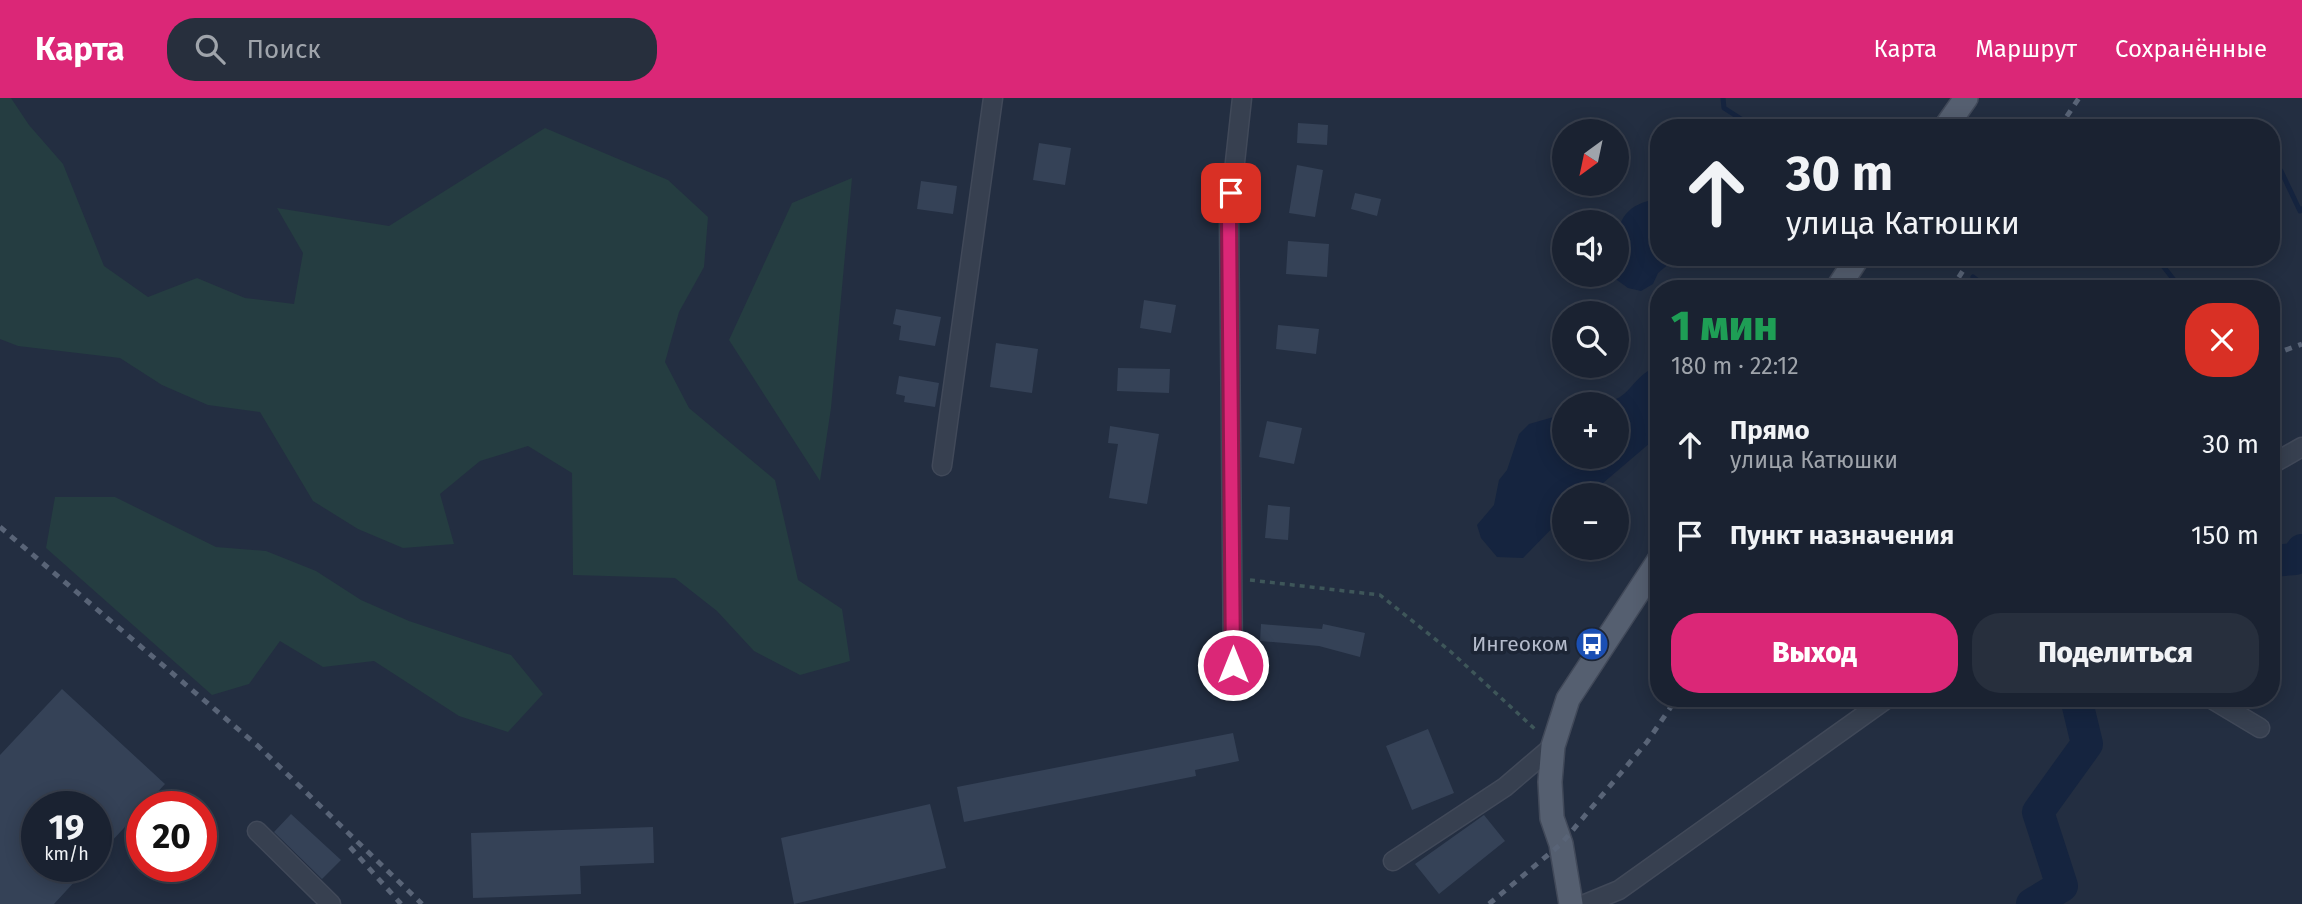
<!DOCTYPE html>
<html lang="ru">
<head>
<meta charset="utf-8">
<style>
	:root { --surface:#1a2231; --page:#272f3d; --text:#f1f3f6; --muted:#9fa4ab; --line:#383f4d; --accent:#db2777 }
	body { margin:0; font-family:"Fira Sans",sans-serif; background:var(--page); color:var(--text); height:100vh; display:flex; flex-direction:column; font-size:26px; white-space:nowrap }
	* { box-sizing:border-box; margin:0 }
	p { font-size:23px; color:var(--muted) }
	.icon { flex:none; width:38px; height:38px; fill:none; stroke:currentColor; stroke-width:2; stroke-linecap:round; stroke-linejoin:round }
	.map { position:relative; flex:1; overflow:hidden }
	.side { position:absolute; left:1650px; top:182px; width:630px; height:427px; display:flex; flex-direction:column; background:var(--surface); border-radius:28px; box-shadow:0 4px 18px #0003,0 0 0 2px var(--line) }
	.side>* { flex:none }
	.guide { position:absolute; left:1650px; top:21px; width:630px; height:147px; border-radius:28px; box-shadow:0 4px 18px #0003,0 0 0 2px var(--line); background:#1a2231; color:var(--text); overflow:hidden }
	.needle { width:46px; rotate:213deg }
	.buttons { position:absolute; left:1552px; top:21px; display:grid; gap:14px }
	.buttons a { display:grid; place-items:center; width:77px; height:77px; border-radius:50%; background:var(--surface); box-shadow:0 4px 18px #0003,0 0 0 2px var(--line); font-size:35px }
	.speed { position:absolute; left:21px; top:693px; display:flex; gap:14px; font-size:35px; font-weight:700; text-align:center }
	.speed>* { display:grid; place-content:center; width:91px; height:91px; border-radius:50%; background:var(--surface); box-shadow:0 4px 18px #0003,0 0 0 2px var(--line); line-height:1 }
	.speed small { font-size:18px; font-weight:400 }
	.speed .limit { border:10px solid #d22; background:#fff; color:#111 }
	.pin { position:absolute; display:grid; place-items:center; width:60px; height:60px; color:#fff; margin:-30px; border-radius:14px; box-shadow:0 4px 10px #0006 }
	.me { position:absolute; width:77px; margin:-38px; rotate:0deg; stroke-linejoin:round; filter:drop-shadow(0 0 5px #0008) }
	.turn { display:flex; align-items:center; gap:24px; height:147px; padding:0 21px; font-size:32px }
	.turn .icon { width:91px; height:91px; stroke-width:2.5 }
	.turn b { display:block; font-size:49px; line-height:60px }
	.round { display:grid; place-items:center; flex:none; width:74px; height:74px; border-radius:28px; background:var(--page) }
	.headline { display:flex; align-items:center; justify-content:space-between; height:119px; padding:0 21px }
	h1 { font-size:42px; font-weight:800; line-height:52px; color:#1e9e55 }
	.cta { display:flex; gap:14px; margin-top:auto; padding:14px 21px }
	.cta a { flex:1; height:80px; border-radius:28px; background:var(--accent); color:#fff; font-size:28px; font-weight:800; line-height:80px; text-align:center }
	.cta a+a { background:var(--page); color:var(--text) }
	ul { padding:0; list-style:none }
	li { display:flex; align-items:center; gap:21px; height:91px; padding:0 21px }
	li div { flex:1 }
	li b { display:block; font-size:26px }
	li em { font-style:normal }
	header { display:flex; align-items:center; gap:42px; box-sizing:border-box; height:98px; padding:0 35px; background:var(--accent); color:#fff }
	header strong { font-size:33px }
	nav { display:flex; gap:38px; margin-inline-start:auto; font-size:24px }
	.search { width:490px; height:63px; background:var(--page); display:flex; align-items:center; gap:18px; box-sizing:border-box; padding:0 24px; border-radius:28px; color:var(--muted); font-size:26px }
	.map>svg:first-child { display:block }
	.green { fill:#253d41 }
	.water { fill:#15243f }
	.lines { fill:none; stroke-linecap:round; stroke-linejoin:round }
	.stream { stroke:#15243f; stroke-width:5 }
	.river { stroke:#15243f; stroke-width:32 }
	.building { fill:#354257 }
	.minor-casing { stroke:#414959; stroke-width:21 }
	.major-casing { stroke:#414959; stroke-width:26 }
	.path { stroke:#3e5659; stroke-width:3.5; stroke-dasharray:5 5; stroke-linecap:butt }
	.minor { stroke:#374050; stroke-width:18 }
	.major { stroke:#555f70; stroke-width:23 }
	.rail { stroke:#596477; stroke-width:5; stroke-dasharray:7 7; stroke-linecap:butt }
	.route-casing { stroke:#8e194d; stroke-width:18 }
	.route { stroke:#db2777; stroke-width:12 }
	.labels { text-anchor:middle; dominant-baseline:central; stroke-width:7; stroke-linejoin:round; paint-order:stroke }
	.poi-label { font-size:21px; fill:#b4bbcb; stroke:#1c2535; text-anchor:end }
</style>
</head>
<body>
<header>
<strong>Карта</strong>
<div class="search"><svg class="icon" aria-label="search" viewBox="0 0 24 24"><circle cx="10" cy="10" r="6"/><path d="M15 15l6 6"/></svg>Поиск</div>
<nav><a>Карта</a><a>Маршрут</a><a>Сохранённые</a></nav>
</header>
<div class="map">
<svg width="2302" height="806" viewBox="0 0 2302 806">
	<rect width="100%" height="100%" fill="#232e41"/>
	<path class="green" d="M0,0H11L29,27L63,66L104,168L148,199L197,180L245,200L294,206L303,155L277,110L389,128L545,30L668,82L708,119L704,169L679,214L665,264L689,310L775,382L798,482L842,511L850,563L800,577L754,553L717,513L675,480L573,477L572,375L528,348L480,363L440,396L454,446L403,450L358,431L313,403L260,314L208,307L162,287L120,260L18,248L0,241Z
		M852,80L831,310L820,383L729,242L792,105Z
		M55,399H115L216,449L266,453L316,473L361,502L409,523L511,557L543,596L508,634L459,618L374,563L323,569L280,543L249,586L212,597L46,450Z"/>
	<path class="water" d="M1648,103L1659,104V159H1677L1658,175L1653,186L1641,193L1628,190L1610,177H1617C1617,145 1611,113 1648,103Z
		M1653,270L1659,272L1657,339L1589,397H1564V418L1523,460L1497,459L1481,440L1477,427L1494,407L1499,382L1507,372L1519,336L1529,326L1564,316V359H1617V306H1578L1589,300C1628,312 1626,284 1653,270Z"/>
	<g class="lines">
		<path class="stream" d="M1723,0L1724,10L1755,30
			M2272,75L2281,73L2300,113L2302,111
			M1948,159L1955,165
			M2156,159L2181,191
			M1973,179L1989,191"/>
		<path class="river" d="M2272,463L2295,461L2302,452
			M2032,806L2062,788L2038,714L2087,646L2076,600"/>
	</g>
	<path class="building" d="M1298,25L1328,27L1327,47L1297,45Z
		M1039,45L1071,50L1065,87L1033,82Z
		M1297,67L1323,72L1315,119L1289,115Z
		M921,83L957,88L953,116L917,111Z
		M1355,95L1381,101L1377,118L1351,111Z
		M1288,143L1329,146L1327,179L1286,176Z
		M1144,202L1176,207L1171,235L1140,230Z
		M896,211L941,219L935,248L899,242L901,228L893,226Z
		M1278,227L1319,231L1316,256L1276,251Z
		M996,245L1038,251L1032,295L990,289Z
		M1118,270L1170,271L1169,295L1117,293Z
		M899,278L939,285L935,309L904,304L905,298L896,296Z
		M1267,323L1302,330L1294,366L1259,359Z
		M1110,328L1159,336L1147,406L1109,400L1118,346L1108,345Z
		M1268,407L1290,409L1288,442L1265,440Z
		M1261,526L1322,531L1323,526L1365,535L1360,559L1319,548L1260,543Z
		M62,591L165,686L96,760V709H37V768H89L54,806H0V657Z
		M1428,631L1454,695L1412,712L1386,648Z
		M1233,635L1239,663L1195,672L1196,678L964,724L957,689Z
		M930,706L946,770L794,806L781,740Z
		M291,716L341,762L322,781L274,734Z
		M1484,717L1505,743L1439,796L1415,766Z
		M653,729L654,765L580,768L581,796L473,800L471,735Z"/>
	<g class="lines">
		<defs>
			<path id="minor" d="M2272,366L2302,349
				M942,368L993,0
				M1233,567L1229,119L1242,0
				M2210,600L2260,630
				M257,733L331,806
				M1393,763L1505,689L1553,648
				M1585,806L1619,792L1888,600"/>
			<path id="major" d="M1945,30L1966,0
				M1837,191L1858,159
				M1571,806L1561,746L1552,720L1550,684L1553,648L1568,601L1659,462"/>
		</defs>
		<use href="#minor" class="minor-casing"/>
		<use href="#major" class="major-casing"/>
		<path class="path" d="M1250,482L1380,497L1450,553L1537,633"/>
		<use href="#minor" class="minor"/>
		<use href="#major" class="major"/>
		<path class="rail" d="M2059,30L2079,0
			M1951,191L1972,159
			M2272,257L2302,246
			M0,429L258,648L422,806
			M350,749L401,806
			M1489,806L1561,746L1647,644L1677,600"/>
	</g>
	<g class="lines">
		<defs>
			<path id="route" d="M1231,95L1229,119L1233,567"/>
		</defs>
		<use href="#route" class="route-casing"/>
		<use href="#route" class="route"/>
	</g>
	<defs>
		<symbol id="bus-disc" viewBox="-11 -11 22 22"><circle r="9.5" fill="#1a4fb4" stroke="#1c2535"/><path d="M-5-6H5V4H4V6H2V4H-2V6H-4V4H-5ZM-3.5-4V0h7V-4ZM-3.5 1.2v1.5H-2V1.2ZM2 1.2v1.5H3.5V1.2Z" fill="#fff"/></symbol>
	</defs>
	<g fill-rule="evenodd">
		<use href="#bus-disc" x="1573" y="527" width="38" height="38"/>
	</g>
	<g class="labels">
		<g class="poi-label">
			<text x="1568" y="546">Ингеоком</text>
		</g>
	</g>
</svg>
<div class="buttons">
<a><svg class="needle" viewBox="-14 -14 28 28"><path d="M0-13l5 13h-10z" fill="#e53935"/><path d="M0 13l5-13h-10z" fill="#9fa4ab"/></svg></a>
<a><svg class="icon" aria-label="sound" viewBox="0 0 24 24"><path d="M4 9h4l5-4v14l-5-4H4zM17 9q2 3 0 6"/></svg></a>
<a><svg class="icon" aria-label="search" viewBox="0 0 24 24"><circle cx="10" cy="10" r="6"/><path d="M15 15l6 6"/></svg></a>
<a>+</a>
<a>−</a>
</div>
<div class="speed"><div>19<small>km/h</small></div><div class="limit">20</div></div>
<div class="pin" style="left:1231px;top:95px;background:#d93025"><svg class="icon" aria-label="arrive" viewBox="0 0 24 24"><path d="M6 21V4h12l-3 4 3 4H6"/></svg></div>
<svg class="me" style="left:1233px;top:567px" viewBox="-20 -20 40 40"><circle r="17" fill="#db2777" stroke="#fff" stroke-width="3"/><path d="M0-11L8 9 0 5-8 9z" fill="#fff"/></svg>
<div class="guide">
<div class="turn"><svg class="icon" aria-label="ahead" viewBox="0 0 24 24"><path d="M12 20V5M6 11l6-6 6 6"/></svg><div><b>30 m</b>улица Катюшки</div></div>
</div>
<section class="side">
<div class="headline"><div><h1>1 мин</h1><p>180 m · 22:12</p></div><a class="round" style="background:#d93025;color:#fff"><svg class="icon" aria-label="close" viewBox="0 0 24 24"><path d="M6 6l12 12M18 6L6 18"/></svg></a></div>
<ul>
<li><svg class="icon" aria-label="ahead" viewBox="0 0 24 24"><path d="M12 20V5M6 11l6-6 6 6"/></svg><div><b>Прямо</b><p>улица Катюшки</p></div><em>30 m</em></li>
<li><svg class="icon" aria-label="arrive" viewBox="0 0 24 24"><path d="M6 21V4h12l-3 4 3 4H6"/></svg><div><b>Пункт назначения</b></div><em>150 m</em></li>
</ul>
<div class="cta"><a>Выход</a><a>Поделиться</a></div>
</section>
</div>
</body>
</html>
